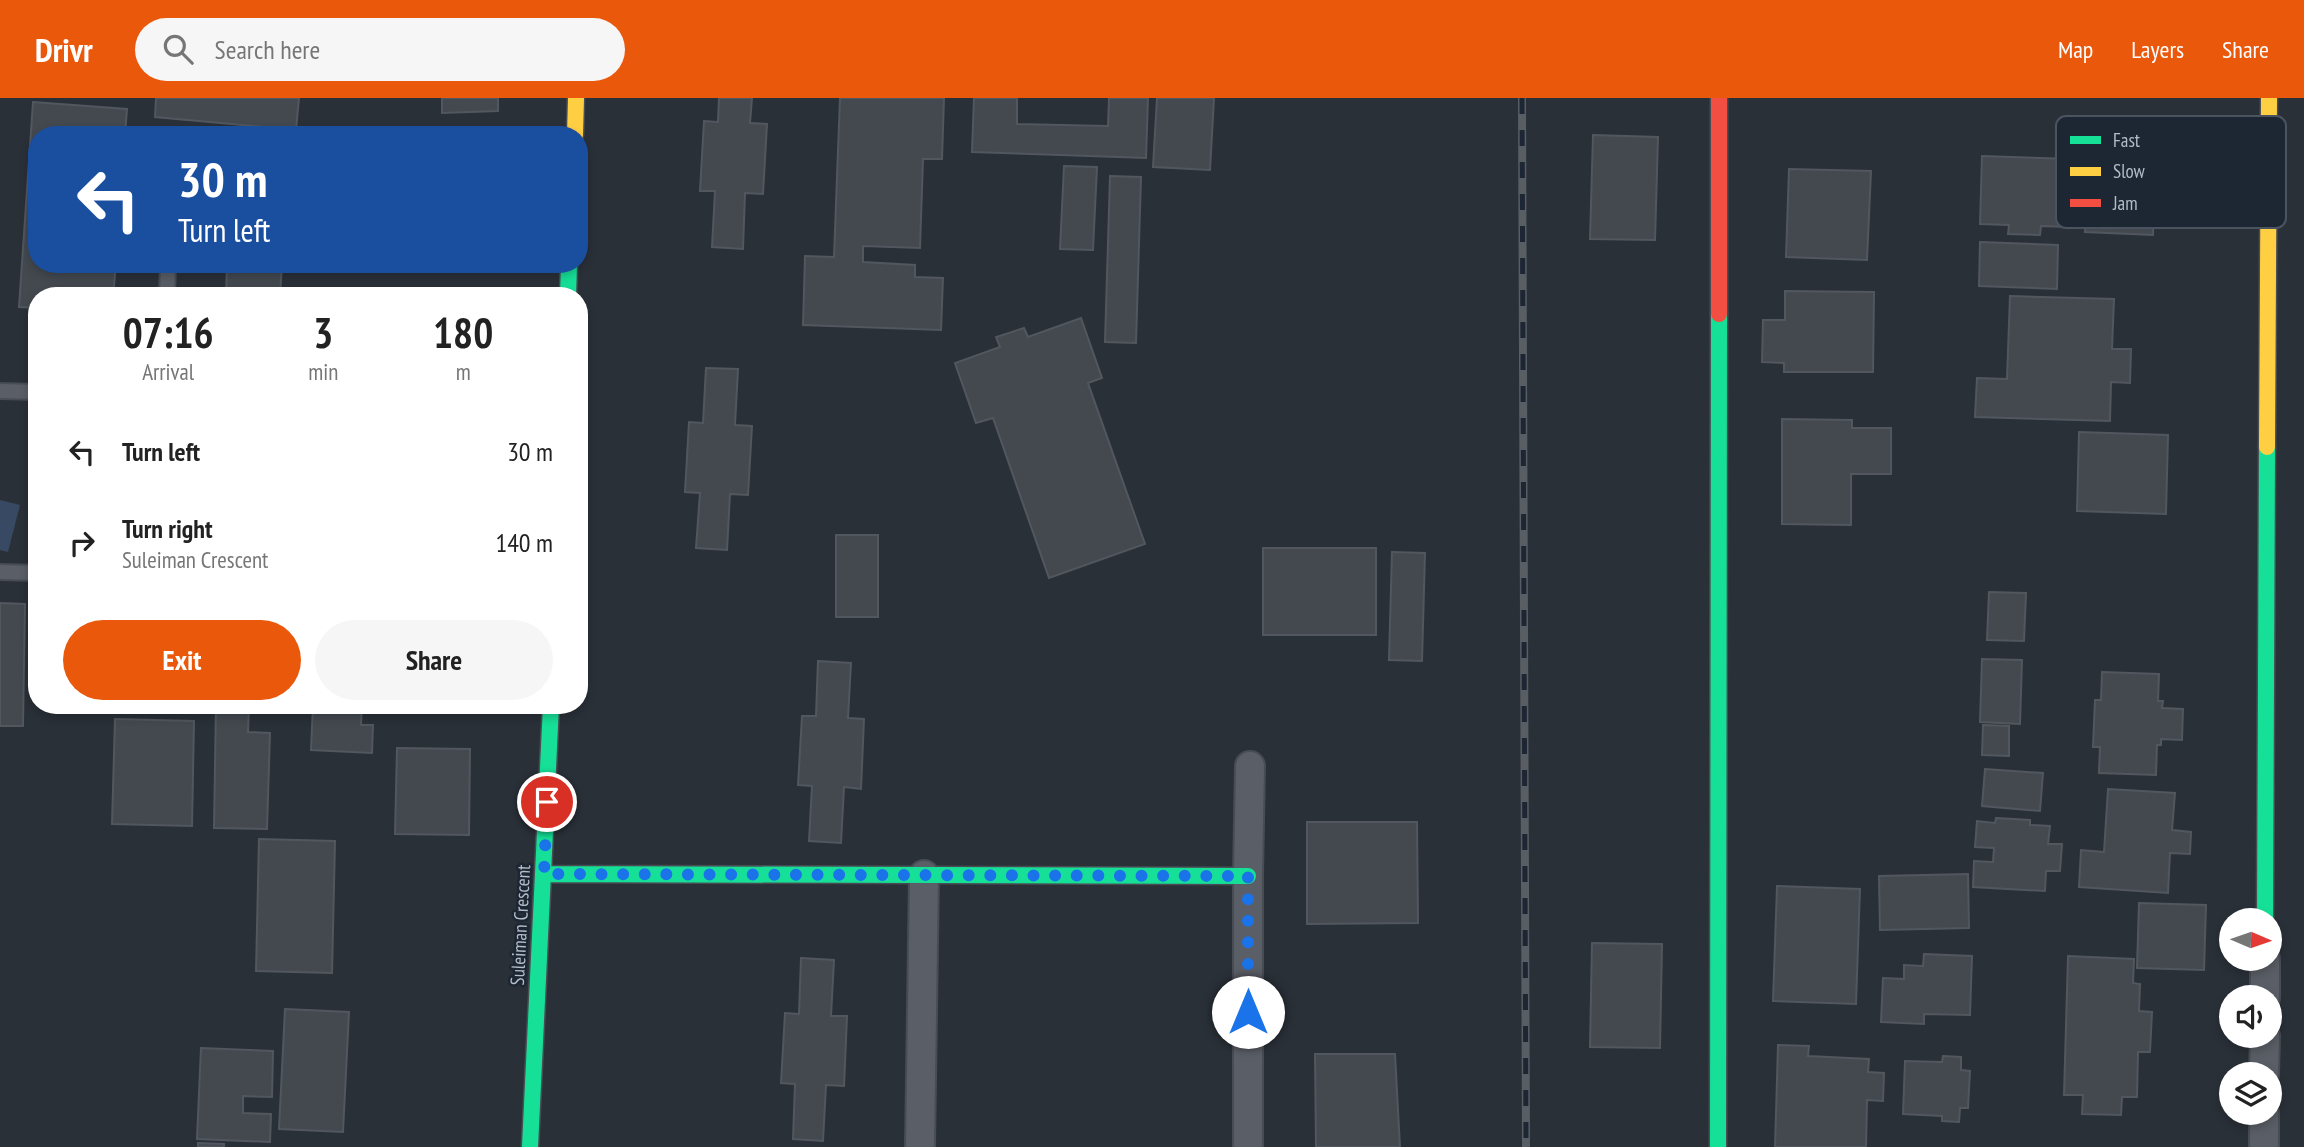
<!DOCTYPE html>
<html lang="en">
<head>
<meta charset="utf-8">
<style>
	:root { --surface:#fff; --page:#f6f6f6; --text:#222; --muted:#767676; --accent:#ea580c }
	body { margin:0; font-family:"PT Sans Narrow",sans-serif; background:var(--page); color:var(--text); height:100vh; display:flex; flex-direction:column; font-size:26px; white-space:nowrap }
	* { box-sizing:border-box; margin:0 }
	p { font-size:23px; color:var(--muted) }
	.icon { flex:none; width:38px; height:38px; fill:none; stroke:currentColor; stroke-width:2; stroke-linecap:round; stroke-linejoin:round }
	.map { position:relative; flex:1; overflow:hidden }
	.panel { position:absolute; left:28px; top:189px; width:560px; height:427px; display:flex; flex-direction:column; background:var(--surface); border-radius:28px; box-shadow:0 4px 10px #0003 }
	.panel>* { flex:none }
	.banner { position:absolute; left:28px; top:28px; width:560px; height:147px; border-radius:28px; box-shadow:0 4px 10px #0003; background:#1a4fa0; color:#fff; overflow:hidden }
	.needle { width:46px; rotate:92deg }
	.fabs { position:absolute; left:2219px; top:810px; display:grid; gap:14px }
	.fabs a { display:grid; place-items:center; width:63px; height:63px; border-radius:50%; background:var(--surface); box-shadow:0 4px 10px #0003; font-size:35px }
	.pin { position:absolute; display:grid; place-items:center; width:60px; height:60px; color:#fff; margin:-30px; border:4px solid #fff; border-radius:50%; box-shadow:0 2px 7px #0007 }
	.me { position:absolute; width:77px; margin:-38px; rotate:0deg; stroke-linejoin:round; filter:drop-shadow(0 0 5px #0008) }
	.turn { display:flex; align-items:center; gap:24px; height:147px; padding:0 35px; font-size:32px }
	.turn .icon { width:91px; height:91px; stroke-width:2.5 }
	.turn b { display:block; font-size:49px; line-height:60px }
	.eta { display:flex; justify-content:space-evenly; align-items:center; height:119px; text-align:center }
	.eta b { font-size:42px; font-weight:800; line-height:49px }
	.primary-button { display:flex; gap:14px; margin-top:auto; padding:14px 35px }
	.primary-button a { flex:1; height:80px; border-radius:42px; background:var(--accent); color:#fff; font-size:28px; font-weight:800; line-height:80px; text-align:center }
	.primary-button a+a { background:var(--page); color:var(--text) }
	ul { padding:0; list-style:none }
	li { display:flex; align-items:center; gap:21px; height:91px; padding:0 35px }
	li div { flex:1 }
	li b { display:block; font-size:26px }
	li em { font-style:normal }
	header { display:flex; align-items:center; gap:42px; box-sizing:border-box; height:98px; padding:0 35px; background:var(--accent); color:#fff }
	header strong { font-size:33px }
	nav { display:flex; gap:38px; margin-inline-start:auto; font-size:24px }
	.search { width:490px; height:63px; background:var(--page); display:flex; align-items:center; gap:18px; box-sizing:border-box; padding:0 24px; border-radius:38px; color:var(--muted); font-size:26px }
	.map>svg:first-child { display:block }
	.water { fill:#384963 }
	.building { fill:#444950; stroke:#52575f; stroke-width:2 }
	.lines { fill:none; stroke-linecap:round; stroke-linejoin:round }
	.lane-casing { stroke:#484c53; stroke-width:18 }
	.street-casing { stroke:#484c53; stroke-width:32 }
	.fast-casing { stroke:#484c53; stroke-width:19 }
	.slow-casing { stroke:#484c53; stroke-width:19 }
	.jam-casing { stroke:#484c53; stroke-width:19 }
	.lane { stroke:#5a5e66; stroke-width:14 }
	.street { stroke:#5a5e66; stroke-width:28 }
	.fast { stroke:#16e098; stroke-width:16 }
	.slow { stroke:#ffcf43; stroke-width:16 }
	.jam { stroke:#f24e42; stroke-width:16 }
	.rail-casing { stroke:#595d64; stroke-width:8 }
	.rail { stroke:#1d2633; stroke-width:5; stroke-dasharray:16; stroke-linecap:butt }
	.route { stroke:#1a73e8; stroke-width:12; stroke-dasharray:0 21.6 }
	.labels { text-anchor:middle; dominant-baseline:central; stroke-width:5; stroke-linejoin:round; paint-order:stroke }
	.street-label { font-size:19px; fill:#b4bcc9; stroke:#1d2633 }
	.key { fill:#1d2633; stroke:#4a5360; stroke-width:2 }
	.key-label { font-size:19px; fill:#b4bcc9 }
</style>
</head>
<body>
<header>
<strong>Drivr</strong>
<div class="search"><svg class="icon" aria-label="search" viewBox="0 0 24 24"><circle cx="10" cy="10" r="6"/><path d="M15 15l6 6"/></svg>Search here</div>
<nav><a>Map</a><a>Layers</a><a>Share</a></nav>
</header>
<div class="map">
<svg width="2304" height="1049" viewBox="0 0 2304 1049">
	<rect width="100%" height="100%" fill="#2a3038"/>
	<path class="water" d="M0,402L20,407L8,454L0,452Z"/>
	<path class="building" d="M156,0H299L296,32L155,19Z
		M442,0H498V13L442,15Z
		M719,0H752L750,25L767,26L763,96L745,95L743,151L712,149L715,93H700L704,23L718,24Z
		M840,0H944L942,61H923L920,150L863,148V164L915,167V179L943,180L941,232L803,227L805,158L834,159Z
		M974,0H1017V26L1108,28L1109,0H1148L1146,60L972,54Z
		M1157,0H1214L1210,72L1153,69Z
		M33,4L127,11L125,37H37V166H116L113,198H37V210L19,209Z
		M1593,37L1658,39L1655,142L1590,141Z
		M2088,45L2156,48L2153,137L2085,134L2086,106H2076L2078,74H2087Z
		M1982,58L2071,61L2068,129L2041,128L2040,137L2008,136L2009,127L1980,126Z
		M1064,68L1097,69L1093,152L1060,151Z
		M1789,71L1871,73L1867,162L1786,159Z
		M1110,78L1141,79L1136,245L1105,244Z
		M1980,144L2058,147L2057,191L1979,188Z
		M227,166H282L280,198H226Z
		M1785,193L1874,194L1873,274H1784V265L1762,264L1763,222H1785Z
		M2010,198L2114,201L2112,251H2131L2130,285L2111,284L2110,323L1975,319L1977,280L2007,281Z
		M1081,220L1102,280L1088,285L1145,446L1049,480L993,320L976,325L955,265L1000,249L996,239L1024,230L1028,239Z
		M706,270L738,271L735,327L752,328L748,397L730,396L727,452L696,450L700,395L685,394L689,324L703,325Z
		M1782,321L1852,322V330H1891V376H1851V427L1782,426Z
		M2079,334L2168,337L2166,416L2077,413Z
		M836,437H878V519H836Z
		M1263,450H1376V537H1263Z
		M1392,454L1425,455L1422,563L1389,562Z
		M1989,494L2026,495L2024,543L1987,542Z
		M0,505L25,506L23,628H0Z
		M33,506H37V594H32Z
		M1982,561L2022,562L2020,626L1980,624Z
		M818,563L851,565L848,620L864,621L861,691L844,689L841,745L809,743L812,688L798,687L802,618H816Z
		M2102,574L2159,576L2158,603H2163L2162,610L2183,611L2182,642L2161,641V647H2157L2156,677L2099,675L2100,649H2093L2095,602H2101Z
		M216,607H249L248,634L270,635L267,731L214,730Z
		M313,607H362L361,627H373L372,655L311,652Z
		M115,621L194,623L192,728L112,726Z
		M1983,627L2009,628V658L1982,657Z
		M397,650L470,651L469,737L395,736Z
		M1985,671L2043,675L2040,713L1982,708Z
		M2108,691L2175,695L2172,732L2191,734L2190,756L2170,755L2168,795L2079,789L2081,752L2104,754Z
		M1996,720L2030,722V727L2050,728L2048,746H2062L2060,773H2046L2045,793L1973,789L1974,763L1993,764L1994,750L1975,749L1977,723L1995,725Z
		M1307,724H1417L1418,825L1307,826Z
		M259,741L335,743L332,875L256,873Z
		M1968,776L1969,830L1880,832L1879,778Z
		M1777,788L1860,791L1856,906L1773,903Z
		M2139,805L2206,807L2204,872L2137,870Z
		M1592,845L1662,846L1660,950L1590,949Z
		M1924,856L1972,858L1970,917L1924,916V926L1881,924L1883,880L1904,881V867L1923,868Z
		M2068,858L2134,861L2133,885L2140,886L2139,913L2152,914L2150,954H2138L2137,999H2122L2121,1017L2082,1016L2083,997H2064Z
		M801,860L834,862L831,918H847L844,988L826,987L823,1043L793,1041L795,986L781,985L785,915L799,916Z
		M285,911L349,914L343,1034L279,1031Z
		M1778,947L1809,948L1808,958L1869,961L1868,974L1884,975L1883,1003L1867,1002L1866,1049H1775Z
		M201,950L273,953L272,999L243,998V1015L271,1016L270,1044L197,1041Z
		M1315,956H1395L1400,1049H1316Z
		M1943,958L1961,959V972L1970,973L1968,1010H1960L1959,1024L1942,1023V1018L1903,1016L1905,963L1942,964Z
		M198,1045L224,1046V1049H198Z"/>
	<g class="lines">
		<defs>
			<path id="lane" d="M167,198L168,166
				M0,293L37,294
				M0,474L37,475"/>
			<path id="street" d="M2265,900V861
				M2264,976L2265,938
				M920,1049L924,777
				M1248,1049V778L1250,668
				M2264,1049V1015"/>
			<path id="fast" d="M568,198L569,166
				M544,776L1248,778
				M2265,822L2267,349
				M530,1049L551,607
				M1718,1049L1719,216"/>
			<path id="slow" d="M575,37L576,0
				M2267,349L2269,0"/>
			<path id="jam" d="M1719,216V0"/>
		</defs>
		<use href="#lane" class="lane-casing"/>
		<use href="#street" class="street-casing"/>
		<use href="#fast" class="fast-casing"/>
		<use href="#slow" class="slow-casing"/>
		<use href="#jam" class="jam-casing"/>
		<use href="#lane" class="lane"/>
		<use href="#street" class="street"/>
		<use href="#fast" class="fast"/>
		<use href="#slow" class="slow"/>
		<use href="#jam" class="jam"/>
		<defs>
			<path id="rail" d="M1522,0L1526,1049"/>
		</defs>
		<use href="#rail" class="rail-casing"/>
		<use href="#rail" class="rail"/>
	</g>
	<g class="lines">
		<path class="route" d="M547,704L544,776L1248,778V914"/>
	</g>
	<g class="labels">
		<g class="street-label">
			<text transform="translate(520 827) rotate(-87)">Suleiman Crescent</text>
		</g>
	</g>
	<rect x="2056" y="18" width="230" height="112" rx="10" class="key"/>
	<rect x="2070" y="38" width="31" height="8" fill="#16e098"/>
	<rect x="2070" y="69" width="31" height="9" fill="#ffcf43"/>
	<rect x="2070" y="101" width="31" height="8" fill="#f24e42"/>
	<g class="key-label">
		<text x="2113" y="49">Fast</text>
		<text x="2113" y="80">Slow</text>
		<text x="2113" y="112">Jam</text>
	</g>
</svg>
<div class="fabs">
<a><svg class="needle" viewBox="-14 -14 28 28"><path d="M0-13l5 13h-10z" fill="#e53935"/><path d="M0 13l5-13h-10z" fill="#767676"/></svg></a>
<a><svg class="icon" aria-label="sound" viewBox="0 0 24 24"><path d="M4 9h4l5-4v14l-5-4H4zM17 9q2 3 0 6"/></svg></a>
<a><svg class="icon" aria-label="layers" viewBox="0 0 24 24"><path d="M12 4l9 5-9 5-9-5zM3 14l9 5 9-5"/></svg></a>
</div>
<div class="pin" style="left:547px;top:704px;background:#d93025"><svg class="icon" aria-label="arrive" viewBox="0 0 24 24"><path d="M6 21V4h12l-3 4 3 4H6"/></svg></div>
<svg class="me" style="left:1248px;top:914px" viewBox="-20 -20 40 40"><circle r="19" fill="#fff"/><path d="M0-13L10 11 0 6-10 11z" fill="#1a73e8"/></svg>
<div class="banner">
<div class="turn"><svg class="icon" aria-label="left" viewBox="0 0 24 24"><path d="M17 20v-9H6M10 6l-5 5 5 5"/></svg><div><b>30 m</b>Turn left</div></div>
</div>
<section class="panel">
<div class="eta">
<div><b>07:16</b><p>Arrival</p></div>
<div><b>3</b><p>min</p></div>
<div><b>180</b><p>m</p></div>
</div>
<ul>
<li><svg class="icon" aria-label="left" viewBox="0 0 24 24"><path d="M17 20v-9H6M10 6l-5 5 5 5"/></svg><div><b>Turn left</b></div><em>30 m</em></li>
<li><svg class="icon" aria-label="right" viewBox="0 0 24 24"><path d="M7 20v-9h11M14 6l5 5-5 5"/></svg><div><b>Turn right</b><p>Suleiman Crescent</p></div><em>140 m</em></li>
</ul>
<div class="primary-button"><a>Exit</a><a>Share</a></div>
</section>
</div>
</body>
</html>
